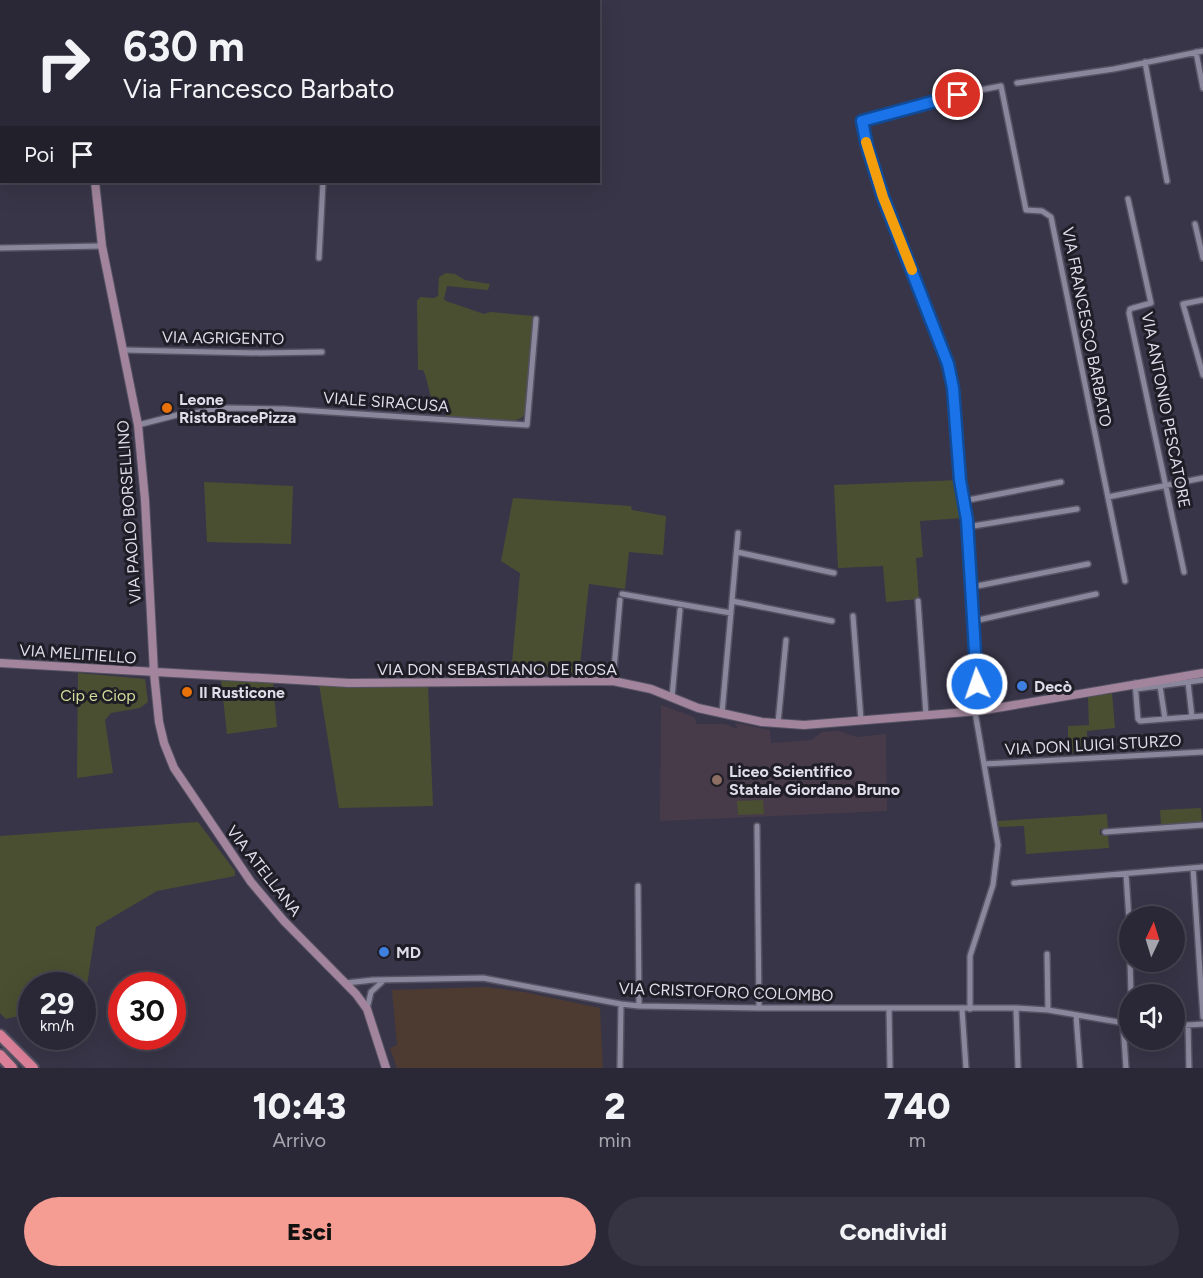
<!DOCTYPE html>
<html lang="it">
<head>
<meta charset="utf-8">
<style>
	:root { --surface:#2a2836; --page:#363442; --text:#f1f3f6; --muted:#a5a6ad; --line:#464451; --accent:#f59c93 }
	body { margin:0; font-family:Figtree,sans-serif; background:var(--page); color:var(--text); height:100vh; display:flex; flex-direction:column; font-size:22px; white-space:nowrap }
	* { box-sizing:border-box; margin:0 }
	p { font-size:20px; color:var(--muted) }
	.icon { flex:none; width:33px; height:33px; fill:none; stroke:currentColor; stroke-width:2; stroke-linecap:round; stroke-linejoin:round }
	.map { position:relative; height:1068px; overflow:hidden }
	.side { display:flex; flex-direction:column; background:var(--surface); flex:1 }
	.side>* { flex:none }
	.banner { position:absolute; left:0px; top:0px; width:600px; height:183px; box-shadow:0 6px 24px #0002,0 0 0 2px var(--line); background:#2a2836; color:var(--text); overflow:hidden }
	.needle { width:39px; rotate:4deg }
	.tools { position:absolute; left:1119px; top:906px; display:grid; gap:12px }
	.tools a { display:grid; place-items:center; width:66px; height:66px; border-radius:50%; background:var(--surface); box-shadow:0 6px 24px #0002,0 0 0 2px var(--line); font-size:30px }
	.speed { position:absolute; left:18px; top:972px; display:flex; gap:12px; font-size:30px; font-weight:700; text-align:center }
	.speed>* { display:grid; place-content:center; width:78px; height:78px; border-radius:50%; background:var(--surface); box-shadow:0 6px 24px #0002,0 0 0 2px var(--line); line-height:1 }
	.speed small { font-size:15px; font-weight:400 }
	.speed .limit { border:9px solid #d22; background:#fff; color:#111 }
	.pin { position:absolute; display:grid; place-items:center; width:51px; height:51px; color:#fff; margin:-26px; border:3px solid #fff; border-radius:50%; box-shadow:0 2px 6px #0007 }
	.me { position:absolute; width:66px; margin:-33px; rotate:357deg; stroke-linejoin:round; filter:drop-shadow(0 0 4px #0008) }
	.turn { display:flex; align-items:center; gap:21px; height:126px; padding:0 24px; font-size:27px }
	.turn .icon { width:78px; height:78px; stroke-width:2.5 }
	.turn b { display:block; font-size:42px; line-height:51px }
	.then { display:flex; align-items:center; height:57px; padding:0 24px; background:#0003; gap:12px; font-size:22px }
	.eta { display:flex; justify-content:space-evenly; align-items:center; height:102px; text-align:center }
	.eta b { font-size:36px; font-weight:800; line-height:42px }
	.action { display:flex; gap:12px; margin-top:auto; padding:12px 24px }
	.action a { flex:1; height:69px; border-radius:36px; background:var(--accent); color:#111; font-size:24px; font-weight:800; line-height:69px; text-align:center }
	.action a+a { background:var(--page); color:var(--text) }
	.map>svg:first-child { display:block }
	.commercial { fill:#4d3b31 }
	.education { fill:#473b49 }
	.green { fill:#4b4f31 }
	.lines { fill:none; stroke-linecap:round; stroke-linejoin:round }
	.street-casing { stroke:#555263; stroke-width:8 }
	.secondary-casing { stroke:#555263; stroke-width:10 }
	.highway-casing { stroke:#555263; stroke-width:14 }
	.street { stroke:#8a879d; stroke-width:5 }
	.secondary { stroke:#a2859c; stroke-width:8 }
	.highway { stroke:#da7f98; stroke-width:10 }
	.route-casing { stroke:#114b97; stroke-width:15 }
	.route { stroke:#1a73e8; stroke-width:10 }
	.slow { stroke:#f59e0b; stroke-width:10 }
	.food-dot { fill:#e8710a; stroke:#1f1e27; stroke-width:2 }
	.shop-dot { fill:#3f7fe0; stroke:#1f1e27; stroke-width:2 }
	.education-dot { fill:#8d6e63; stroke:#1f1e27; stroke-width:2 }
	.labels { text-anchor:middle; dominant-baseline:central; stroke-width:6; stroke-linejoin:round; paint-order:stroke }
	.street-label { font-size:16px; fill:#dfddea; stroke:#1f1e27 }
	.poi-label { font-size:16px; font-weight:bold; fill:#dfddea; stroke:#1f1e27; text-anchor:start }
	.park-label { font-size:16px; fill:#d5de9a; stroke:#1f1e27 }
</style>
</head>
<body>
<div class="map">
<svg width="1203" height="1068" viewBox="0 0 1203 1068">
	<rect width="100%" height="100%" fill="#383548"/>
	<path class="commercial" d="M486,987L524,992L600,1008L603,1068H397L390,1048L397,1045L392,990Z"/>
	<path class="education" d="M661,705L694,717L697,724H725L738,729L735,723L770,730L771,743L811,740L822,732L839,731L857,737L886,734L887,811L660,821Z"/>
	<path class="green" d="M446,273L455,274L465,280L490,284L488,290L447,286L444,299L446,301L484,314L490,312L534,316L526,413L521,418L513,421L446,416L441,405L433,402C428,392 428,379 423,370H418L417,301L420,297L434,298L438,296L439,277Z
		M960,480L963,518L920,521L923,557L916,558L919,599L886,602L883,566L838,568L834,485Z
		M204,482L293,486L291,544L207,542Z
		M513,498L631,506L632,510L666,516L663,555L629,552L625,589L589,584L579,674H511L520,573L501,561Z
		M78,673L145,679L148,702L140,708L111,713L105,720L113,773L77,778Z
		M221,680L273,682L277,727L227,734Z
		M319,684L376,687L428,685L433,806L339,808Z
		M1112,693L1115,728L1087,731V752L1068,753V726L1089,725L1088,697Z
		M763,800L764,814L738,815L737,801Z
		M1201,808L1202,823L1161,825L1160,810Z
		M1107,814L1108,829H1100V835L1108,834L1109,848L1026,854L1024,826L999,827L998,821Z
		M198,822L235,871V876L157,891L96,927L85,998L83,999L82,986H32L31,1013L6,1019L0,1013V836Z"/>
	<g class="lines">
		<defs>
			<path id="street" d="M1,0L2,13
				M340,2V0
				M441,2V0
				M1196,52L1203,88
				M1145,62L1167,181
				M1017,83L1114,69L1203,51
				M0,102H2
				M1128,199L1151,303L1133,308L1130,309L1129,313L1184,572
				M1195,224L1203,258
				M0,248L102,246
				M319,258L323,182
				M1203,300L1183,304L1203,375
				M124,350L260,353L322,352
				M138,425L177,415L228,408L284,409L527,425L536,319
				M1108,497L1203,478
				M963,501L1061,482
				M967,527L1077,509
				M737,552L834,573
				M972,587L1088,564
				M622,594L731,613
				M732,601L832,621
				M918,601L926,715
				M853,616L861,720
				M974,621L1096,594
				M613,681L620,600
				M1188,682L1192,717
				M1135,683L1138,719L1140,721L1203,716
				M1160,686L1165,719
				M1136,689L1203,680
				M672,697L680,610
				M979,711L967,520L960,480L953,388L948,364L883,197L867,146L862,121L975,91L1001,86L1026,210L1042,211L1051,217L1125,581
				M722,713L738,533
				M778,723L786,640
				M984,764L1203,752
				M757,826L759,1008
				M1105,832L1203,825
				M1193,868L1203,1017
				M1126,874L1130,935
				M1014,883L1203,867
				M638,886L639,1006
				M1047,954L1048,1010
				M1130,962L1131,994
				M346,983L373,980L483,978L621,1004L639,1006L759,1008H1016L1048,1010L1130,1024
				M1016,1008L1018,1068
				M367,1009L371,992L383,981
				M889,1009L890,1068
				M962,1009L966,1068
				M970,1009V956L993,885L998,845L975,712
				M1076,1015L1080,1068
				M1123,1023L1126,1068
				M1188,1025L1189,1068
				M1174,1026L1203,1024
				M620,1068L621,1004"/>
			<path id="secondary" d="M83,0L84,2
				M95,182L102,246L138,425L145,500L154,673L159,722L164,743L174,768L251,882L284,921L356,994L367,1009L386,1068
				M0,663L349,683L613,681L651,689L698,708L762,722L804,725L979,711L1203,673"/>
			<path id="highway" d="M0,1035L33,1068
				M0,1055L12,1068"/>
		</defs>
		<use href="#street" class="street-casing"/>
		<use href="#secondary" class="secondary-casing"/>
		<use href="#highway" class="highway-casing"/>
		<use href="#street" class="street"/>
		<use href="#secondary" class="secondary"/>
		<use href="#highway" class="highway"/>
	</g>
	<g class="lines">
		<defs>
			<path id="route" d="M958,95L862,121L867,146L883,197L948,364L953,388L960,480L967,520L977,684"/>
		</defs>
		<use href="#route" class="route-casing"/>
		<use href="#route" class="route"/>
		<path class="slow" d="M866,142L883,197L912,270"/>
	</g>
	<g class="food-dot">
		<circle cx="167" cy="408" r="6"/>
		<circle cx="187" cy="692" r="6"/>
	</g>
	<g class="shop-dot">
		<circle cx="1022" cy="686" r="6"/>
		<circle cx="384" cy="952" r="6"/>
	</g>
	<circle class="education-dot" cx="717" cy="780" r="6"/>
	<g class="labels">
		<g class="street-label">
			<text transform="translate(1087 327) rotate(79)">VIA FRANCESCO BARBATO</text>
			<text transform="translate(223 338) rotate(1)">VIA AGRIGENTO</text>
			<text transform="translate(386 402) rotate(4)">VIALE SIRACUSA</text>
			<text transform="translate(1166 410) rotate(79)">VIA ANTONIO PESCATORE</text>
			<text transform="translate(129 512) rotate(-94)">VIA PAOLO BORSELLINO</text>
			<text transform="translate(78 654) rotate(4)">VIA MELITIELLO</text>
			<text x="497" y="669">VIA DON SEBASTIANO DE ROSA</text>
			<text transform="translate(1093 745) rotate(-3)">VIA DON LUIGI STURZO</text>
			<text transform="translate(264 871) rotate(52)">VIA ATELLANA</text>
			<text transform="translate(726 992) rotate(2)">VIA CRISTOFORO COLOMBO</text>
		</g>
		<g class="poi-label">
			<text x="179" y="399">Leone<tspan x="179" dy="18">RistoBracePizza</tspan></text>
			<text x="1034" y="686">Decò</text>
			<text x="199" y="692">Il Rusticone</text>
			<text x="729" y="771">Liceo Scientifico<tspan x="729" dy="18">Statale Giordano Bruno</tspan></text>
			<text x="396" y="952">MD</text>
		</g>
		<g class="park-label">
			<text x="98" y="695">Cip e Ciop</text>
		</g>
	</g>
</svg>
<div class="tools">
<a><svg class="needle" viewBox="-14 -14 28 28"><path d="M0-13l5 13h-10z" fill="#e53935"/><path d="M0 13l5-13h-10z" fill="#a5a6ad"/></svg></a>
<a><svg class="icon" aria-label="sound" viewBox="0 0 24 24"><path d="M4 9h4l5-4v14l-5-4H4zM17 9q2 3 0 6"/></svg></a>
</div>
<div class="speed"><div>29<small>km/h</small></div><div class="limit">30</div></div>
<div class="pin" style="left:958px;top:95px;background:#d93025"><svg class="icon" aria-label="arrive" viewBox="0 0 24 24"><path d="M6 21V4h12l-3 4 3 4H6"/></svg></div>
<svg class="me" style="left:977px;top:684px" viewBox="-20 -20 40 40"><circle r="17" fill="#1a73e8" stroke="#fff" stroke-width="3"/><path d="M0-11L8 9 0 5-8 9z" fill="#fff"/></svg>
<div class="banner">
<div class="turn"><svg class="icon" aria-label="right" viewBox="0 0 24 24"><path d="M7 20v-9h11M14 6l5 5-5 5"/></svg><div><b>630 m</b>Via Francesco Barbato</div></div>
<div class="then">Poi<svg class="icon" aria-label="arrive" viewBox="0 0 24 24"><path d="M6 21V4h12l-3 4 3 4H6"/></svg></div>
</div>
</div>
<section class="side">
<div class="eta">
<div><b>10:43</b><p>Arrivo</p></div>
<div><b>2</b><p>min</p></div>
<div><b>740</b><p>m</p></div>
</div>
<div class="action"><a>Esci</a><a>Condividi</a></div>
</section>
</body>
</html>
